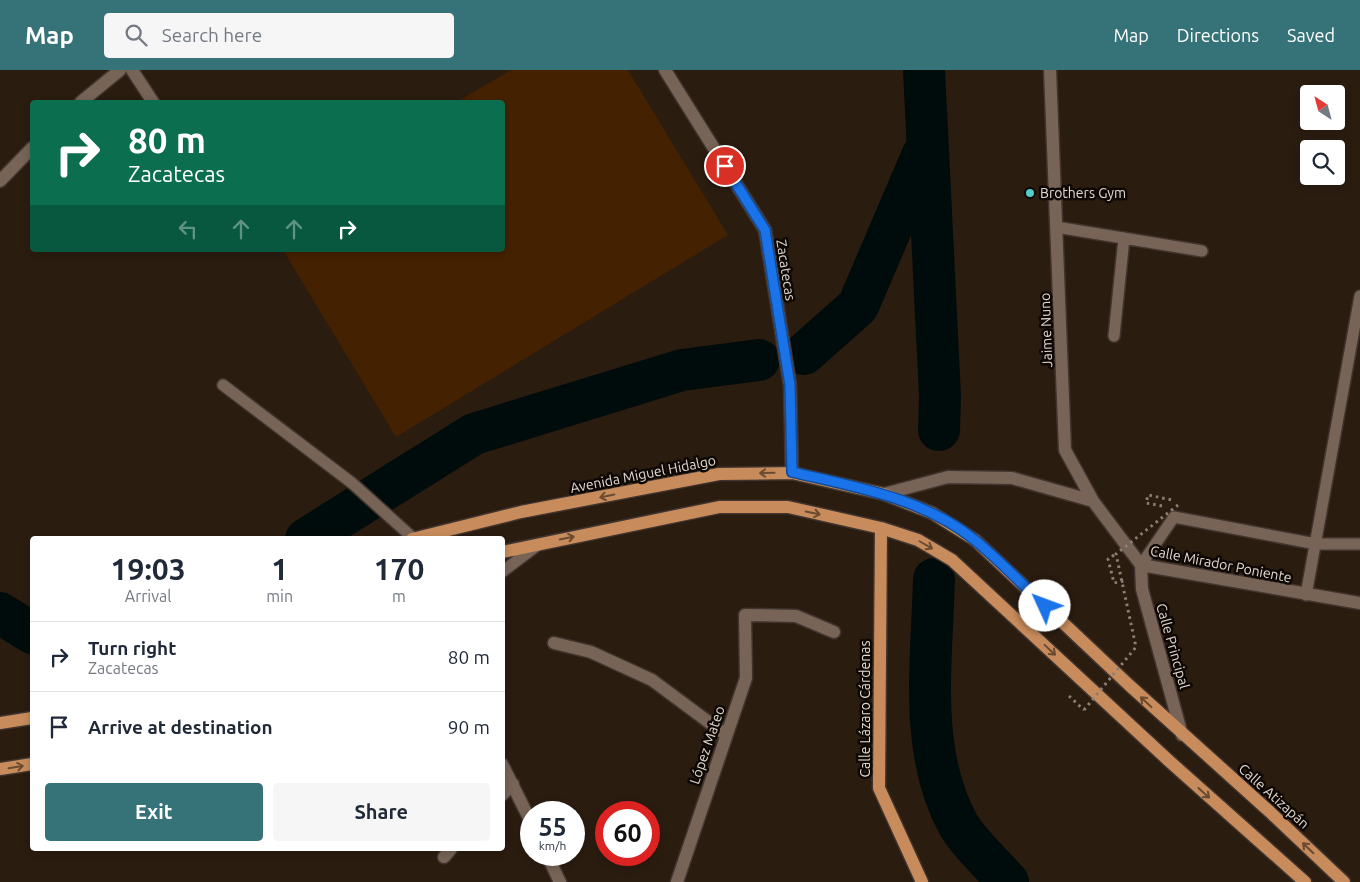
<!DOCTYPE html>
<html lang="en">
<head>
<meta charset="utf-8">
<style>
	:root { --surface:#fff; --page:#f6f6f7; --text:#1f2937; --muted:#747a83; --line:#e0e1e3; --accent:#367379 }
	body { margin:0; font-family:Ubuntu,sans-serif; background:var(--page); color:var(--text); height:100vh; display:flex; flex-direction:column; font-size:19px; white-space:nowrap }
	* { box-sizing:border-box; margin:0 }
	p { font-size:16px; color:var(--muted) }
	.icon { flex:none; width:28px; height:28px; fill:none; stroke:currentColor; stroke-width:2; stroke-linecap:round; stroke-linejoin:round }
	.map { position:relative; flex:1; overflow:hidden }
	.drawer { position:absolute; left:30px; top:466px; width:475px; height:315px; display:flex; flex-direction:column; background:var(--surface); border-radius:5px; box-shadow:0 2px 8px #0003 }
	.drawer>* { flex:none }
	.hud { position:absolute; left:30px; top:30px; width:475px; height:152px; border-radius:5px; box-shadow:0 2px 8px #0003; background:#0b6e4f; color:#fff; overflow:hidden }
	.needle { width:32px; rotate:324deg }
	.tools { position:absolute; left:1300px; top:15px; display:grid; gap:10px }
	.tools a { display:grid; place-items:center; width:45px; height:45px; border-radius:5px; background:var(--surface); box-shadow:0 2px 8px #0003; font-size:25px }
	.speed { position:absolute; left:520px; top:731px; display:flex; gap:10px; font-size:25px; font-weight:700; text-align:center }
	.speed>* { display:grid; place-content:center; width:65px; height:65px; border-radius:50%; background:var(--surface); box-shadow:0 2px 8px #0003; line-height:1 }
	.speed small { font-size:12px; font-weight:400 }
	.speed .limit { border:8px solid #d22; background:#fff; color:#111 }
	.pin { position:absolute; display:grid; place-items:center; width:42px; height:42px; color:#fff; margin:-21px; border:2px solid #fff; border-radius:50%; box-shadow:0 1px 5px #0007 }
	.me { position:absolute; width:55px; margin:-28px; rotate:313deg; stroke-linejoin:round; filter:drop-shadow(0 0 4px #0008) }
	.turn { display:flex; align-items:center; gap:18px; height:105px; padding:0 15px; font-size:22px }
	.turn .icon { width:65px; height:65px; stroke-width:2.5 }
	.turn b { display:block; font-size:35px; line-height:42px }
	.lanes { display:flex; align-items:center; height:48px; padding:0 15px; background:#0003; justify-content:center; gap:25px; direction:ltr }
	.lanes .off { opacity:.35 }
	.eta { display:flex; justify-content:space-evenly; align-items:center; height:85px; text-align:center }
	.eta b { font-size:30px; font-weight:700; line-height:35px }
	.primary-button { display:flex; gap:10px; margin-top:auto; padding:10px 15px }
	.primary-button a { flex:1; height:58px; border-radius:5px; background:var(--accent); color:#fff; font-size:20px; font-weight:700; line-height:58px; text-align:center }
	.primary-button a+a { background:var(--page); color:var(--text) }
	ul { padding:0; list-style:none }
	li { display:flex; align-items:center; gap:15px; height:70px; padding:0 15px; border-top:1px solid var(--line) }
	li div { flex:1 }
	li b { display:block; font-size:19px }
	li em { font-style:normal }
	header { display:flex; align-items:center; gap:30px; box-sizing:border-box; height:70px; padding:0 25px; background:var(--accent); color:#fff }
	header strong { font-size:24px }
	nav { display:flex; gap:28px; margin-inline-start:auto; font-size:18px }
	.search { width:350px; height:45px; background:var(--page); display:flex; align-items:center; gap:12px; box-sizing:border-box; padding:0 18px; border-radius:5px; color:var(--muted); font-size:19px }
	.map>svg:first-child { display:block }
	.green { fill:#442100 }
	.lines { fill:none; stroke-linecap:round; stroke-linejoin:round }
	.river { stroke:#000c0b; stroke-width:42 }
	.lane-casing { stroke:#41342e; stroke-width:14 }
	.street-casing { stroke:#41342e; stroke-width:15 }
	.secondary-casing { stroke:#41342e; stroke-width:15 }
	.primary-casing { stroke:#41342e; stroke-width:15 }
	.path { stroke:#8b7f75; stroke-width:3; stroke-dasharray:2.5 4; stroke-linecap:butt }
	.lane { stroke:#776456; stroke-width:11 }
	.street { stroke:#776456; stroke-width:12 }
	.secondary { stroke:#776456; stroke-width:12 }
	.primary { stroke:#c88c5c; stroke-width:12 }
	.path-bridge { stroke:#8b7f75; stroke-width:3; stroke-dasharray:2.5 4; stroke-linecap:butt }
	.oneway { stroke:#6b4a30 }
	.route-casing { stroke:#114b97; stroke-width:12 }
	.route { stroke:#1a73e8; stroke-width:9 }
	.poi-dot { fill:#53cdc9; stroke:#0e0804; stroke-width:2 }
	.labels { text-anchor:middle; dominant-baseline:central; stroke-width:5; stroke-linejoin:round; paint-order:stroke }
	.poi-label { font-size:14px; fill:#e4d9d1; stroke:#0e0804; text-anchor:start }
	.street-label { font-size:14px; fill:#e4d9d1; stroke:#0e0804 }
</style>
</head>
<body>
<header>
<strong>Map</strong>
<div class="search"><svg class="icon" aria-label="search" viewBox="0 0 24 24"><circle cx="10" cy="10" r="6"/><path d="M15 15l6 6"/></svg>Search here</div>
<nav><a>Map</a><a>Directions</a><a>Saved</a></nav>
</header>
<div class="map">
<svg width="1360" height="812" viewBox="0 0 1360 812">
	<rect width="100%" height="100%" fill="#2b1c10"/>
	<path class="green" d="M511,0H628L728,165L396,367L283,180H502V32H457Z"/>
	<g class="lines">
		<path class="river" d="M924,0L940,326L939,360
			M804,284L858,236L923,84
			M306,469L474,364L682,300L759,290
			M934,509C932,589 918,681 958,754C968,772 994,796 1008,812
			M0,543L32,563"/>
		<defs>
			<path id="lane" d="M1056,157L1202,181
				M1114,266L1124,168
				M223,315L352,413L413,468
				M1141,495L1174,447L1316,474H1360
				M502,502L539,474
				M1306,525L1360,226"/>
			<path id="street" d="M132,0L153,32
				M665,0L765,160L790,315L792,403
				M81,32L120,0
				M0,111L32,78
				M554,573L591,582L652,610L726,665
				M502,694L531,752
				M502,725L513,714
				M547,785L560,812
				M444,787L451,779
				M677,812L746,608L745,545L796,546L834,562"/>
			<path id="secondary" d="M1050,0L1065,380L1093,431L1141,495
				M884,424L948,407L1012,408L1093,431
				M1141,495L1360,533
				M1141,495L1142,519L1182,665"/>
			<path id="primary" d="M881,458L879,718L922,812
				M412,469L521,442L719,404L792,403L884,424L932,443L975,470L1129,615L1270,742L1344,812
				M502,482L719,437H788L881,458L918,470L952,490L1168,690L1305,812
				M0,653L32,648
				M0,699L32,694"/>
		</defs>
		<use href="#lane" class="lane-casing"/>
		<use href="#street" class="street-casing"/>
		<use href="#secondary" class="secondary-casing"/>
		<use href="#primary" class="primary-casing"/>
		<path class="path" d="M1162,436L1146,433L1148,425L1172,430
			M1114,485L1108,489L1114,513L1124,511
			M1069,626L1084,640"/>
		<use href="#lane" class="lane"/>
		<use href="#street" class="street"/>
		<use href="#secondary" class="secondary"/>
		<use href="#primary" class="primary"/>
		<path class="path-bridge" d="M1084,640L1136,577L1116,484L1178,435"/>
	</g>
	<defs><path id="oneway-shaft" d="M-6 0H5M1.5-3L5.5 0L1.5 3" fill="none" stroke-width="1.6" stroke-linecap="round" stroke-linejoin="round" transform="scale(1.25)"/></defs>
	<g class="oneway">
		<use href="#oneway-shaft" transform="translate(767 403) rotate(179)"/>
		<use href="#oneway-shaft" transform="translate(607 426) rotate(169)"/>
		<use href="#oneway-shaft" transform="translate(813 443) rotate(12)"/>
		<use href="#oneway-shaft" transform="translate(567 468) rotate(-12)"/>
		<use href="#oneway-shaft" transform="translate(926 475) rotate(30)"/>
		<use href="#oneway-shaft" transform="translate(1050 580) rotate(43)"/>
		<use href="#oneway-shaft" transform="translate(1146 632) rotate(-137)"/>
		<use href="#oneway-shaft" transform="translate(16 697) rotate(-10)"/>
		<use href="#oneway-shaft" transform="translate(1204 723) rotate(42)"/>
		<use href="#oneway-shaft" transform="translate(1308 778) rotate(-136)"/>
	</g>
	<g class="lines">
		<defs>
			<path id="route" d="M725,96L765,160L790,315L792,402C855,417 924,428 976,471C1000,491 1022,514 1045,536"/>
		</defs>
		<use href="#route" class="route-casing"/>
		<use href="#route" class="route"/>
	</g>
	<circle class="poi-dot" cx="1030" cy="123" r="5"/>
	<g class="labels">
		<g class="poi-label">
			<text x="1040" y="123">Brothers Gym</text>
		</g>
		<g class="street-label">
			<text transform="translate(786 200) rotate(81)">Zacatecas</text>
			<text transform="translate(1046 260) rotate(-92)">Jaime Nuno</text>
			<text transform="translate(643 404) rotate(-11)">Avenida Miguel Hidalgo</text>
			<text transform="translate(1221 494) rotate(11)">Calle Mirador Poniente</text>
			<text transform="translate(1173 576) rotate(74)">Calle Principal</text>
			<text transform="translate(865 639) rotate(-90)">Calle Lázaro Cárdenas</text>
			<text transform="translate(707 675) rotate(-71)">López Mateo</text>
			<text transform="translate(1274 726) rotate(42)">Calle Atizapán</text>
		</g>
	</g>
</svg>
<div class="tools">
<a><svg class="needle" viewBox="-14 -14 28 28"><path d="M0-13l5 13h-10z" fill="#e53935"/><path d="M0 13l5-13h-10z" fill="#747a83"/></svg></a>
<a><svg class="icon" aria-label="search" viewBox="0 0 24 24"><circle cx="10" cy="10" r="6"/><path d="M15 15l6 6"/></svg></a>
</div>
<div class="speed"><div>55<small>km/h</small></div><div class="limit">60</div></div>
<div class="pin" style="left:725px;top:96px;background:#d93025"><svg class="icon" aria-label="arrive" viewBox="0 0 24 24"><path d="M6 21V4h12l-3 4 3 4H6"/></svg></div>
<svg class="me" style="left:1045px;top:536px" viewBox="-20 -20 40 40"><circle r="19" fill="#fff"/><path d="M0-13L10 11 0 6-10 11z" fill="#1a73e8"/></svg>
<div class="hud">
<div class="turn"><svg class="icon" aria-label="right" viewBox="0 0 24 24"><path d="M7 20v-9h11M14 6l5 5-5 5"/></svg><div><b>80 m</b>Zacatecas</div></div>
<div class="lanes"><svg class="icon off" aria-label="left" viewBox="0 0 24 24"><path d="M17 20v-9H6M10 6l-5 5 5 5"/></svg><svg class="icon off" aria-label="ahead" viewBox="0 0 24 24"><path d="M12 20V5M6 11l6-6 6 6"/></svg><svg class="icon off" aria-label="ahead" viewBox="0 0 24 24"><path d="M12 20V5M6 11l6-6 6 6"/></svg><svg class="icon" aria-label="right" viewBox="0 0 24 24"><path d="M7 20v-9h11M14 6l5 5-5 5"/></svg></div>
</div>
<section class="drawer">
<div class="eta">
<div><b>19:03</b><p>Arrival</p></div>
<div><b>1</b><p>min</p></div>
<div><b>170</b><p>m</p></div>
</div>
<ul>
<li><svg class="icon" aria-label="right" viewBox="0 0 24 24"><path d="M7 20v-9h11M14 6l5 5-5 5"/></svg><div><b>Turn right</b><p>Zacatecas</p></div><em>80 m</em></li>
<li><svg class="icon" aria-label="arrive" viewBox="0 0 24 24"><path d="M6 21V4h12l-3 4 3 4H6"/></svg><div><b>Arrive at destination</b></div><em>90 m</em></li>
</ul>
<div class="primary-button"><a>Exit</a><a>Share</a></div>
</section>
</div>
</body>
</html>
